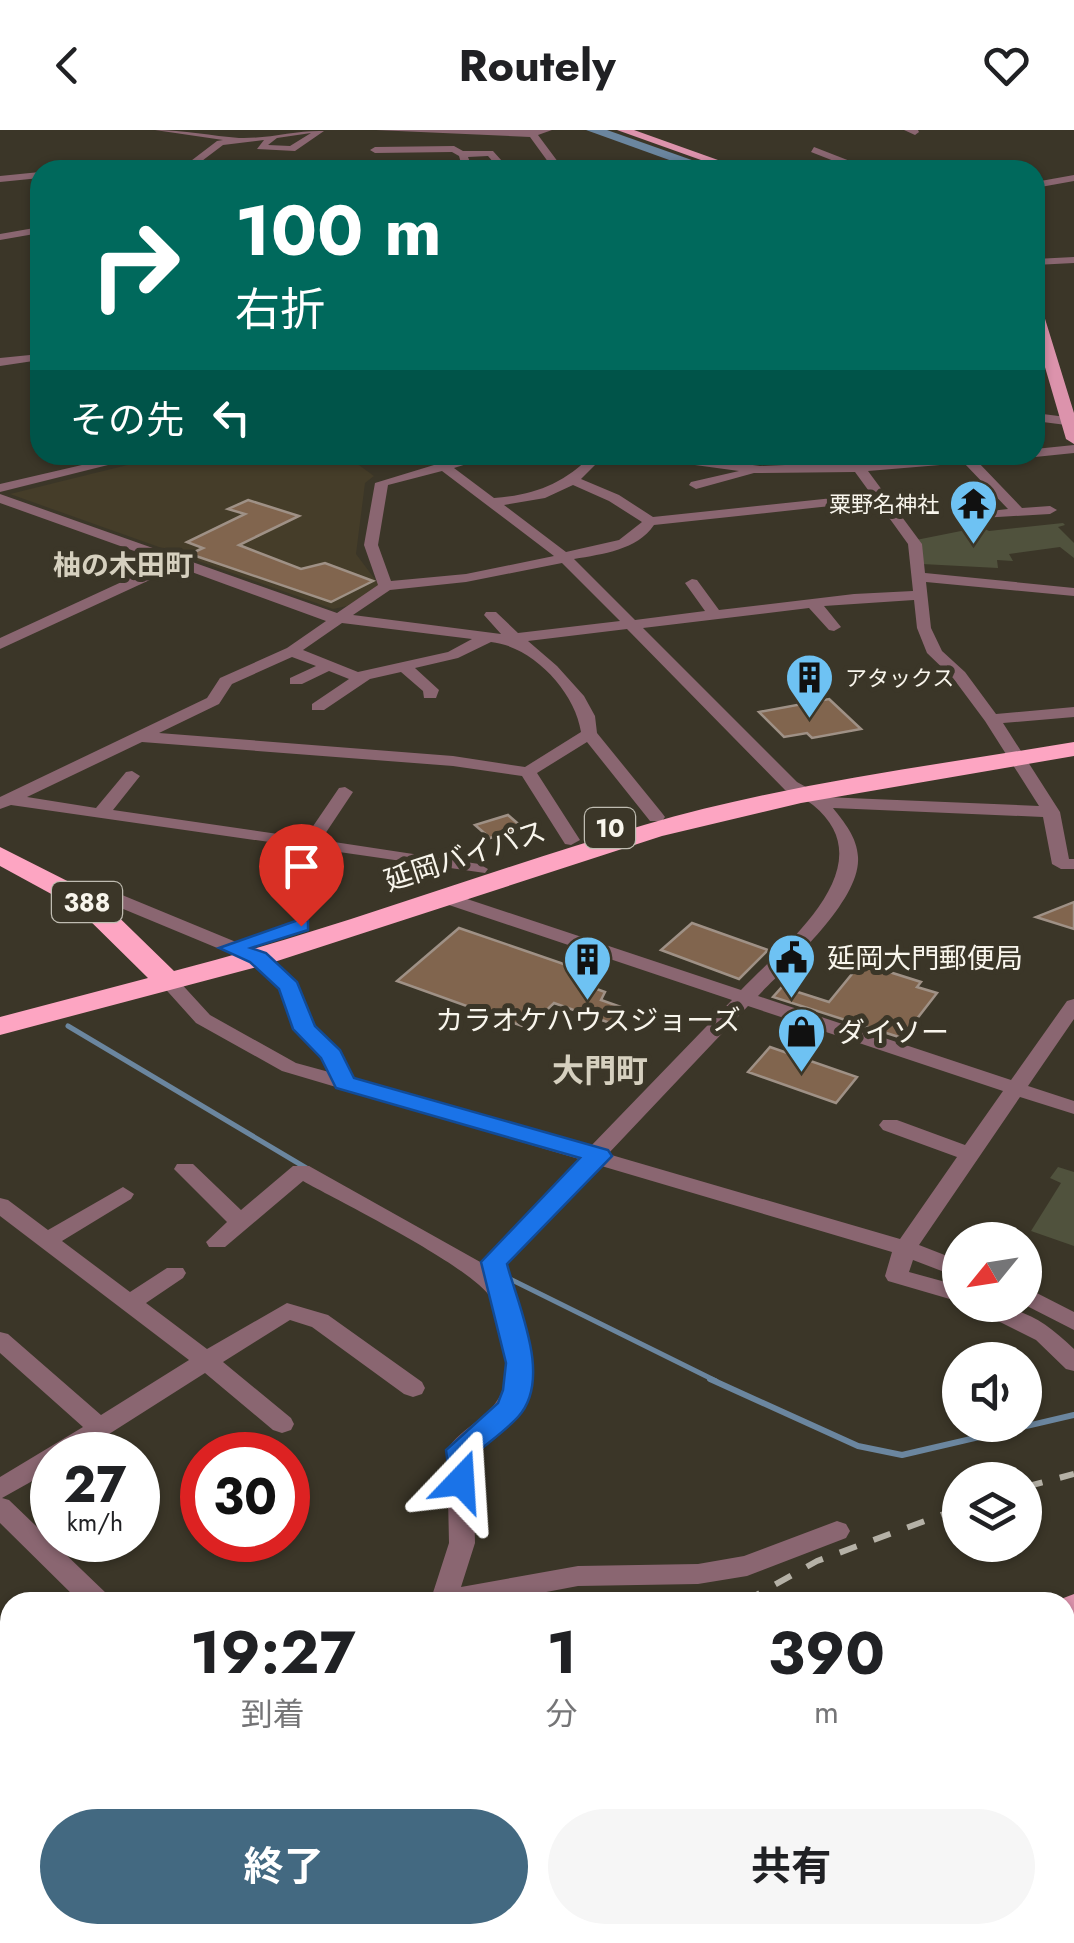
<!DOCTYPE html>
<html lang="ja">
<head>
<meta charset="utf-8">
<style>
	:root { --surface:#fff; --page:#f6f6f6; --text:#202124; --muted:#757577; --accent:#436981 }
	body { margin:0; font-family:Jost,"Noto Sans JP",sans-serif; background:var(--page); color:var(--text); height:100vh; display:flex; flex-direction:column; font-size:38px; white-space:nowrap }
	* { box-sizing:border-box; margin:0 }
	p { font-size:32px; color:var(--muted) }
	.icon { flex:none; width:55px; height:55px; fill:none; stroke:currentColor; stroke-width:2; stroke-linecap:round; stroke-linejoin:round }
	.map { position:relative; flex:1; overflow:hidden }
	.panel { position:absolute; left:0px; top:1462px; width:1075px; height:352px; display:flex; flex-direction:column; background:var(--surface); border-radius:30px 30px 0 0; box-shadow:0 2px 8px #0004 }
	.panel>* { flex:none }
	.banner { position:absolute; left:30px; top:30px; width:1015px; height:305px; border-radius:30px; box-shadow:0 2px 8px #0004; background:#00695c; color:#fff; overflow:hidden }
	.needle { width:65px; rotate:240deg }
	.buttons { position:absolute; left:942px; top:1092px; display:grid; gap:20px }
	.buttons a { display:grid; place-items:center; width:100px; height:100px; border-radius:50%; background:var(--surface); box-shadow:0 2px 8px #0004; font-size:50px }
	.speed { position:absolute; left:30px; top:1302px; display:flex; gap:20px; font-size:50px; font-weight:700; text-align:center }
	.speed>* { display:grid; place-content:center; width:130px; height:130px; border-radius:50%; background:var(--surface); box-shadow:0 2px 8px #0004; line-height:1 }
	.speed small { font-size:25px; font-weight:400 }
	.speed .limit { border:15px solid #d22; background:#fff; color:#111 }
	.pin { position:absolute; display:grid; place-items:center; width:85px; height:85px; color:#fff; margin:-102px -42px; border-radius:50% 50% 50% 0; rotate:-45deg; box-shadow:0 0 10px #0007 }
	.pin .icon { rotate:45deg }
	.me { position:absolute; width:110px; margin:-55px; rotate:20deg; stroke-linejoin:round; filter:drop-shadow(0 0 8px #0008) }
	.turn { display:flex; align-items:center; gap:35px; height:210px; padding:0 40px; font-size:45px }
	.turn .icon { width:130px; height:130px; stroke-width:2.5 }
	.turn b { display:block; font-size:70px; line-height:85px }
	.then { display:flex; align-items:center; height:95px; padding:0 40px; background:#0003; gap:20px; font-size:38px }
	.eta { display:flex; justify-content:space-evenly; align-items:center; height:170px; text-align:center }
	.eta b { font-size:60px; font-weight:700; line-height:70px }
	.button { display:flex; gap:20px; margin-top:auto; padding:20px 40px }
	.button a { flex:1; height:115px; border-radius:60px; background:var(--accent); color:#fff; font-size:40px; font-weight:700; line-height:115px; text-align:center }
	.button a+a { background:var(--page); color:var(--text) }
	header { display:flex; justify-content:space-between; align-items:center; height:130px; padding:0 40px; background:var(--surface); font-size:45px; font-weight:700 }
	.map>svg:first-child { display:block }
	.built { fill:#453d29 }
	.green { fill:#50523d }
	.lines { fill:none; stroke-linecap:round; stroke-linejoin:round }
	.stream-far1 { stroke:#6b869f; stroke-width:5 }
	.stream { stroke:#6b869f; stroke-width:6 }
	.river { fill:#6b869f; fill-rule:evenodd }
	.building { fill:#81654e; stroke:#9f9186; stroke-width:2.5 }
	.minor { fill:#8a6671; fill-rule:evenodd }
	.major { fill:#dc93ac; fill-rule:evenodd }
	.highway { fill:#fda5c2; fill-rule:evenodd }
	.rail { stroke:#b5b1a6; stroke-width:6; stroke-dasharray:18 18; stroke-linecap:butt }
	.route { fill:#1a73e8; stroke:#114b97; stroke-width:2.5 }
	.labels { text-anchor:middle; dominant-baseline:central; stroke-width:10; stroke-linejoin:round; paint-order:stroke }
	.far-poi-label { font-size:22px; fill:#f8f5ec; stroke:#3b3628; text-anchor:end }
	.shield { fill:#3b3628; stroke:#bfbcb1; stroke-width:2.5 }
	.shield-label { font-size:25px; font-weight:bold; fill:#f8f5ec }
	.far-quarter-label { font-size:28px; font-weight:bold; fill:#d6d0bf; stroke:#3b3628 }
	.street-label { font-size:28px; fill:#f8f5ec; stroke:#3b3628 }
	.poi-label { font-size:28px; fill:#f8f5ec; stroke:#3b3628; text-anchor:start }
	.quarter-label { font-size:32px; font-weight:bold; fill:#d6d0bf; stroke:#3b3628 }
</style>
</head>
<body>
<header><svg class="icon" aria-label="back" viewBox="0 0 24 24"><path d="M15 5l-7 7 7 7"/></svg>Routely<svg class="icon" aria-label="heart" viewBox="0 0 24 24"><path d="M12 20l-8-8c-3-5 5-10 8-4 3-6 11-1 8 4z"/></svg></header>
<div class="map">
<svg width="1074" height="1813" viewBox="0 0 1074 1813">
	<rect width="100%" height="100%" fill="#3b3628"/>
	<path class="built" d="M168,325H345L374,346L365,353L356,424L380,456L347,476L333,479L10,364Z"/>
	<path class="green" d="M1063,393L1065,395L1058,397L1074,413V428L1060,417L1009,424L1013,431L997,430L998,438L922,434L916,410L981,397L989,401Z
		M1058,1037L1074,1042V1116L1031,1101L1061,1053L1050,1048Z
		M1074,1652V1813H536L541,1805H1065V1671Z"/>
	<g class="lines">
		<path class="stream-far1" d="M68,896L308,1039
			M506,1147L716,1251"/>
		<path class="stream" d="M710,1249L858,1316L902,1325L1074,1285"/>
		<path class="river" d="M586,0H607L720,40H697Z"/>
	</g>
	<path class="building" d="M248,370L299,386L239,415L301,439L325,433L373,451L331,472L190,424L203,418L187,412L245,384L228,379Z
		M829,569L861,599L812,608L807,603L784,607L759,582Z
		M508,685L523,698L490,708L475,695Z
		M1074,772V799L1036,787Z
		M692,793L768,820L739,849L661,820Z
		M459,798L587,842L577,852L605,862L601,870L624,878L610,893L554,873L528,898L397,851Z
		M861,833L921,852L917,857L937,863L902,908L773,867L782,857L829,872Z
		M770,917L857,947L836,973L748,942Z"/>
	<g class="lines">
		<path class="minor" d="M155,0C183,0 213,6 239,8C268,9 296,0 324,1L295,21L257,19L264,10L223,15L190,40H179L217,11L223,10ZM311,3L290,16L268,15L277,8Z
			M376,0H552L538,5L564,40H554L530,7Z
			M904,0H918L919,2L915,5Z
			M454,16L463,21H493L510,40H500L488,26L468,27L473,40H463L459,26L452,22L375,23L370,20L375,17Z
			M814,17L868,38L870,40H857L811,22Z
			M723,31L726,36L689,40L691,38Z
			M40,42V48L0,52V46Z
			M1074,45V51L1035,58V52Z
			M40,97V103L0,110V104Z
			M1074,127V133L1035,135V129Z
			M40,224V230L0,236V228Z
			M1035,283L1074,288V296L1035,291Z
			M1074,315V323L1035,327L1030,325H1035V319Z
			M125,325H148L0,362V354Z
			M423,325H437L447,332L474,325H495L454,338L494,368C535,365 563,354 592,325H605L581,349L619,365L653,387L871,364L855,342L754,343L696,359L689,355L691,352L739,341L651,329L645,325H679L760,336L1013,325L1007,329L977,331L1022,378L1050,376L1057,380L1050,384L981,388V382L1008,379L964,333L868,341L922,414L925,443L1074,458V466L926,452L931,498L942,521L965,542L996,584L1074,577V587L1003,593L1060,682L1069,729H1074V739H1061L1052,734L1043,687L833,678C844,692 857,707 858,727C861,771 787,835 758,866L1011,950L1067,871L1074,869V889L1028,956L1074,971V984L1020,967L919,1115L960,1131V1148L913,1130L909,1142L960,1156V1172L888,1151L885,1146L892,1122L598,1035L505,1133C529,1220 555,1261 473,1324L475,1413L461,1457L578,1436L698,1434L744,1426L837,1391L846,1394L850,1401L846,1408L747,1446L698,1454L578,1456L493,1472H430L449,1413L447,1320C461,1296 494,1288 503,1258C509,1238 503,1186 491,1168C471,1136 342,1073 303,1051L225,1117H209L206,1112L227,1092L174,1039L177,1034H193L241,1080L293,1036H309L482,1133L579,1029L282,941L196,893L160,853L170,847L177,849L210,885L296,933L329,942L323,927L295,899L281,859L251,832L104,771L87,778L78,772L98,760H110L265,824L297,853L314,897L339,921L353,949L589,1018L732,870L437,771L434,767L443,762L449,763L741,860C783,816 888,736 813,675C805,669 794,664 785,660L627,499L528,511L557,536L584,566L595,586L597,603L662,683L665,687L662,691H650L587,612L537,643L580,710L571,715L565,714L522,646L453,636L142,612L27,667L96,678L126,642L132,641L140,646L113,680L305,708L339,658L345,657L353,662L321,710L479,734L488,739L485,743L11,675L0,679V667L207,568L220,548L287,518L326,491L178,437L0,519V508L165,432L0,373V364L337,483L378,455L364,415L375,353L434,335ZM442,341L554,426L466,444L391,451L378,415L388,355ZM573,355L609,371L642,392L619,410L566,422L504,375L545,368ZM877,371L908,414L913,461L854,464L719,480L697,450L692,449L685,453L705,481L635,490L574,429C603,424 637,420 654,395ZM562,433L620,491L518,503L496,482H486L484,485L501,504L353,485L390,460L466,452ZM914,470L917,498L927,523L953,548L985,591L1039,676L824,667L797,652L643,498L809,478L829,500L834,501L841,497L824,476ZM342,493L472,509L448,522L358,542L303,520ZM491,512C532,516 575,561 581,602L525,637L453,626L159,603L219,574L232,554L292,527L316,536L290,548V554H302L329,541L349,549L312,574V580H324L370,549L401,542L423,561L424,568H436L439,560L415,538L458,528ZM748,876L1003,961L965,1015L897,990H883L879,995L883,1000L957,1027L900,1109L608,1024Z
			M123,1057L134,1064L131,1069L62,1111L130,1162L167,1138H183L186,1143L183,1148L146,1173L207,1219L287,1173L328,1185L422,1252L425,1258L422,1264L413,1267L404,1264L312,1197L290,1190L223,1232L291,1288L294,1294L291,1300L282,1303L273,1300L205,1243L76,1325H52V1340L2,1368L9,1370L107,1464L110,1472H80L0,1393V1347L83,1297L0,1223V1202L8,1204L101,1285L189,1230L0,1086V1068L8,1070L48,1100Z
			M1025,1157L1074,1182V1200L1025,1175Z
			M974,1175C1019,1175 1042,1188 1074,1219V1241L1066,1239L1036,1210L978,1181Z
			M10,1558V1585L0,1589V1562Z
			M0,1728L10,1731V1761L0,1757Z"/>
		<path class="major" d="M617,0H634L746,40H729Z
			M1035,175L1042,179L1074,283V314L1066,309L1035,203Z
			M1074,1464V1491L1065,1494V1472H1053Z
			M189,1805H237L234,1813H186Z"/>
		<path class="highway" d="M1074,612V626L801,673L662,706L268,834L0,905V887L148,848L77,778L0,736V717L97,766L174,841C333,800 486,741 644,695C784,654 930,636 1074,612Z"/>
		<path class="rail" d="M1025,1357L1074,1344
			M744,1472L817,1431L960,1378
			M149,1813L162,1805"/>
	</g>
	<path class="route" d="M301,789L308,791V800L251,818L266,823L297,852L315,896L340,920L354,948L608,1020L612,1026L507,1134C518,1176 553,1249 518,1287C505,1301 489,1312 475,1324L471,1359H451L446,1320L498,1273L503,1260L506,1233L481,1132L580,1028L336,958L321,928L293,899L279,859L250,832L219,818Z"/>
	<defs>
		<symbol id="temple-pin" viewBox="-11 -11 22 30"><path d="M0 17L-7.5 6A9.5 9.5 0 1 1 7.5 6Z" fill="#6ec2f3" stroke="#3b3628"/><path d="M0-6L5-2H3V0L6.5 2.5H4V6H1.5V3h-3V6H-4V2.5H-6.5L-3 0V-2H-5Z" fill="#111"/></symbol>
		<symbol id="building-pin" viewBox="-11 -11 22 30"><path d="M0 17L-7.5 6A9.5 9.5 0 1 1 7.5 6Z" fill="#6ec2f3" stroke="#3b3628"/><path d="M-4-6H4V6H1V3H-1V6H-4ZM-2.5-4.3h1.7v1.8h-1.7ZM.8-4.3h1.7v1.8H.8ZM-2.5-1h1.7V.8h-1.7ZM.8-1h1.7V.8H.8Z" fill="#111"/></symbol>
		<symbol id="civic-pin" viewBox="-11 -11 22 30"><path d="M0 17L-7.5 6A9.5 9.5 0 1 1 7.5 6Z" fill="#6ec2f3" stroke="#3b3628"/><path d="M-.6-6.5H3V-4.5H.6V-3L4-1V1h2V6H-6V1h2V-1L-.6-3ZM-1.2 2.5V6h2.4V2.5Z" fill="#111"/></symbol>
		<symbol id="shop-pin" viewBox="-11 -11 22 30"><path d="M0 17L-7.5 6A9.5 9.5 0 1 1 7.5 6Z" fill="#6ec2f3" stroke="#3b3628"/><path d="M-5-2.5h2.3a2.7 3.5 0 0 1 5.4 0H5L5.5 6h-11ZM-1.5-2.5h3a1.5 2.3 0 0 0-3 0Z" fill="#111"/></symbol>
	</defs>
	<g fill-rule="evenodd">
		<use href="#temple-pin" x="946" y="346" width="55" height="75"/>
		<use href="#building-pin" x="782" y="520" width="55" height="75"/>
		<use href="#civic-pin" x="764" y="800" width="55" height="75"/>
		<use href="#building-pin" x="560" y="802" width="55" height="75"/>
		<use href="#shop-pin" x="774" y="874" width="55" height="75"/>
	</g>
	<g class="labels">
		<g class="far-poi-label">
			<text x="939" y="374">粟野名神社</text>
			<text x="845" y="548" text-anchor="start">アタックス</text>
		</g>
		<g class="shield">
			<rect x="585" y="678" width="50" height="40" rx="8"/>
			<rect x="52" y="752" width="70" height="40" rx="8"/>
		</g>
		<g class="shield-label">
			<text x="610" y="698">10</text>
			<text x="87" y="772">388</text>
		</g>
		<g class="far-quarter-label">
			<text x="123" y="435">柚の木田町</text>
		</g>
		<g class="street-label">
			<text transform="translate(465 726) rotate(-18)">延岡バイパス</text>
		</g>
		<g class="poi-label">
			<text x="827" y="828">延岡大門郵便局</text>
			<text x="588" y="890" text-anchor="middle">カラオケハウスジョーズ</text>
			<text x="837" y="902">ダイソー</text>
		</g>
		<g class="quarter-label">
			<text x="600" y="941">大門町</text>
		</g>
	</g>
</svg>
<div class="buttons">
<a><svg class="needle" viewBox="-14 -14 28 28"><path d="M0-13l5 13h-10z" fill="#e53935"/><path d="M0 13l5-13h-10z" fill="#757577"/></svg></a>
<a><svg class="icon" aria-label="sound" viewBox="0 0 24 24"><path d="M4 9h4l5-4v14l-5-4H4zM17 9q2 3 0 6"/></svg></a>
<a><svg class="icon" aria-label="layers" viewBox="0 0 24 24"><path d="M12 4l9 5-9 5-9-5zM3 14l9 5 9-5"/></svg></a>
</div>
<div class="speed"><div>27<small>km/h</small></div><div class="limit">30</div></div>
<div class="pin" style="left:301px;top:796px;background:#d93025"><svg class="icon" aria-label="arrive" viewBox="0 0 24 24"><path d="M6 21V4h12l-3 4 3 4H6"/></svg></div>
<svg class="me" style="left:461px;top:1351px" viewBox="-20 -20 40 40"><path d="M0-17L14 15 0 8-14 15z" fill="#1a73e8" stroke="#fff" stroke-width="4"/></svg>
<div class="banner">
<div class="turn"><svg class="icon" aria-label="right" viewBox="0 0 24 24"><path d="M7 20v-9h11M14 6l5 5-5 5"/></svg><div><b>100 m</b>右折</div></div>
<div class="then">その先<svg class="icon" aria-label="left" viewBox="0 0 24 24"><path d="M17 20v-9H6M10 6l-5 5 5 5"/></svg></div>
</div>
<section class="panel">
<div class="eta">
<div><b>19:27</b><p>到着</p></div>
<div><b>1</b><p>分</p></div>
<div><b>390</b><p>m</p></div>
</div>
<div class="button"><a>終了</a><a>共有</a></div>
</section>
</div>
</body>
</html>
